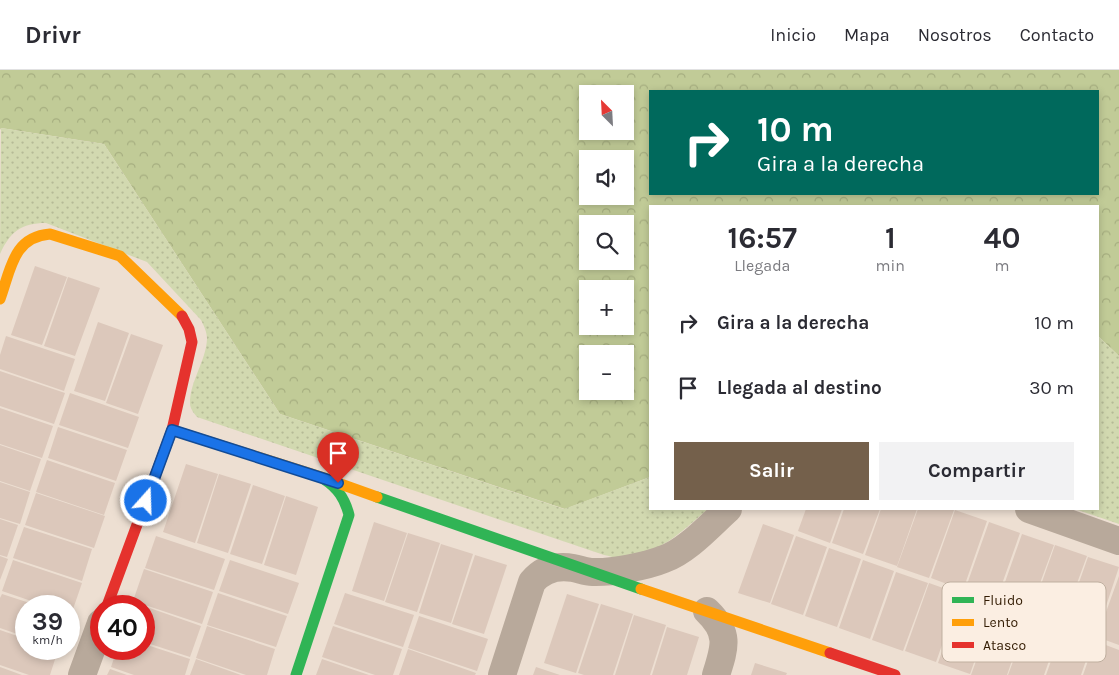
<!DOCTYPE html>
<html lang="es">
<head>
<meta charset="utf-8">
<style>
	:root { --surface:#fff; --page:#f2f2f3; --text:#2b2b33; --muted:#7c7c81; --line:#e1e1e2; --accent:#74604b }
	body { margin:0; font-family:Karla,sans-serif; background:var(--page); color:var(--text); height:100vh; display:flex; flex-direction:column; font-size:19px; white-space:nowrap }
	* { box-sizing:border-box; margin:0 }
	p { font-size:16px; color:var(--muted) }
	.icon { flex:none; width:28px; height:28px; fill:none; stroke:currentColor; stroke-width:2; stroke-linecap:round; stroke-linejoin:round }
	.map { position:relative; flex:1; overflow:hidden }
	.sheet { position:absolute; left:649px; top:135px; width:450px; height:305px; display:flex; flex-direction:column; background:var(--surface); border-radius:0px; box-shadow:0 2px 8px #0003 }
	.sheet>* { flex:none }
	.guide { position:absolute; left:649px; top:20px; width:450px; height:105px; border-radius:0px; box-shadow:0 2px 8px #0003; background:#00695c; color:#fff; overflow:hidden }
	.needle { width:32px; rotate:336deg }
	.controls { position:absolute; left:579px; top:15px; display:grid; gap:10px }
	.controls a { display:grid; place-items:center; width:55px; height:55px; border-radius:0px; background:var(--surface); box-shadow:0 2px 8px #0003; font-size:25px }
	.speed { position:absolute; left:15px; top:525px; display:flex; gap:10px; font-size:25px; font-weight:700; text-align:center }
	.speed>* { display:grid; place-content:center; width:65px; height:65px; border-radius:50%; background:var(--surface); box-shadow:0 2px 8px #0003; line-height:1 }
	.speed small { font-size:12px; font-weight:400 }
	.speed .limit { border:8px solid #d22; background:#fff; color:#111 }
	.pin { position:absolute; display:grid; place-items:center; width:42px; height:42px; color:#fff; margin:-51px -21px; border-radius:50% 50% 50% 0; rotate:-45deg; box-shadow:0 0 5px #0007 }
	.pin .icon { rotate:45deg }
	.me { position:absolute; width:55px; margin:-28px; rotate:20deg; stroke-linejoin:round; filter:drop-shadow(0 0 4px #0008) }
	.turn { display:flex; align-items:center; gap:18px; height:105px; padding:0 25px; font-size:22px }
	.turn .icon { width:65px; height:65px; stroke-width:2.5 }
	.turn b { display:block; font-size:35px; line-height:42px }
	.eta { display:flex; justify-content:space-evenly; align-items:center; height:85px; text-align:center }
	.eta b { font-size:30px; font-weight:700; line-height:35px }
	.primary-button { display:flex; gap:10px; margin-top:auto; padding:10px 25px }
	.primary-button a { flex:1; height:58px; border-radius:0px; background:var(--accent); color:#fff; font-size:20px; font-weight:700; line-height:58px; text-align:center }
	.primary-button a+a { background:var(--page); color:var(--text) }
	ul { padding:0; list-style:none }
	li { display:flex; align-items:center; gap:15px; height:65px; padding:0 25px }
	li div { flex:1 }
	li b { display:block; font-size:19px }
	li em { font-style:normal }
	header { display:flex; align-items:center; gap:30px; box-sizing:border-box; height:70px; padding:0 25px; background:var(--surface); border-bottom:1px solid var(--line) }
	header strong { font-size:24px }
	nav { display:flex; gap:28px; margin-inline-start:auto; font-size:18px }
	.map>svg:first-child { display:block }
	.forest { fill:url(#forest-crowns); fill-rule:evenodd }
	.park { fill:url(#park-dots) }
	.building { fill:#dcc8bb }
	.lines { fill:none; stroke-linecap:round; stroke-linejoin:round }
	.street { stroke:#b8a99b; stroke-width:28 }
	.fast { stroke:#30b455; stroke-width:11 }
	.slow { stroke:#ff9f0a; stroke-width:11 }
	.jam { stroke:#e5322d; stroke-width:11 }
	.route-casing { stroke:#114b97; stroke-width:12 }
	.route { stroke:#1a73e8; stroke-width:9 }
	.key { fill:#fbeee2; stroke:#bfaf9f; stroke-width:1 }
	.key-label { font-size:14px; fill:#331c03 }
</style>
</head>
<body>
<header>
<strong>Drivr</strong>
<nav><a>Inicio</a><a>Mapa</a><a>Nosotros</a><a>Contacto</a></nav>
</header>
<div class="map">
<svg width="1119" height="605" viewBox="0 0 1119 605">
	<defs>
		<pattern id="forest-crowns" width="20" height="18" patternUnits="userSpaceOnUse" patternTransform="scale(1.25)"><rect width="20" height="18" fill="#c1cb97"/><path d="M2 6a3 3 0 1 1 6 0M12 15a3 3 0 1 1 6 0" fill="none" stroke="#a6ae80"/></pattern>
		<pattern id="park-dots" width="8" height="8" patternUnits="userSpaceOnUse" patternTransform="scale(1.25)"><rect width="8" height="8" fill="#d2d9b0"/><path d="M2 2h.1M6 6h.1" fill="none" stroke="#b5ba96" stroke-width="1.8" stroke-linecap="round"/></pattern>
	</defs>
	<rect width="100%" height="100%" fill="#eddfd2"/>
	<path class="forest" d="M0,0H1119V286L1098,266V136H650V407L565,439L280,344L104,74L1,58L0,60ZM650,21H1098V124H650ZM588,24H625V61H588ZM588,89H625V126H588ZM588,154H625V191H588ZM588,219H625V256H588ZM588,284H625V321H588Z"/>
	<path class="park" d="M1,58L104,74L280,344L564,439L650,407V439H708C681,462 660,484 623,488C617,489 610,486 604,485L197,347C194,343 190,339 190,333C190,311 206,291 207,269C207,262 204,256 201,250L147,192L46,153C21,153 10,162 0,184Z
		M1098,266L1119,286V454L1075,439H1098Z"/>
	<path class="building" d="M35,196L67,207L42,275L11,265Z
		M68,207L100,218L75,286L44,276Z
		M98,252L129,263L105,331L74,321Z
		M131,264L163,275L138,344L106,333Z
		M6,266L75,289L64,321L0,299V285Z
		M0,301L65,323L54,354L0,336Z
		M70,323L139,347L128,378L59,355Z
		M0,338L53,356L42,388L0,374Z
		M58,357L127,380L116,411L48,388Z
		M0,375L41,389L30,421L0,411Z
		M47,390L115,413L104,445L36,422Z
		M186,394L218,404L195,473L163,462Z
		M219,404L251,414L228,483L197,473Z
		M0,412L30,422L20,454L0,448Z
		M253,415L285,426L262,494L230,484Z
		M36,423L105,446L94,478L25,455Z
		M286,426L318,437L296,505L264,495Z
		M806,439H842L830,473L798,461Z
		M844,439H880L863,484L832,473Z
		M881,439H917L897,496L865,485Z
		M918,439L954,440L929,508L897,497Z
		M955,440L987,451L963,520L931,508Z
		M0,449L18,455L7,487L0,485Z
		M374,452L407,463L384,531L352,521Z
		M989,452L1020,463L996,531L965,520Z
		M763,454L794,465L770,533L738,523Z
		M24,457L92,479L82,511L13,488Z
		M408,463L440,473L417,542L385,532Z
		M1022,464L1054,475L1029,543L998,532Z
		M156,466L225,489L214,520L145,498Z
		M796,466L827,477L803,545L771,534Z
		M441,474L473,484L451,553L419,543Z
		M1055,475L1087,486L1062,554L1031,543Z
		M829,478L861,489L837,557L805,546Z
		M475,485L507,495L484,564L452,554Z
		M0,486L8,489L0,510Z
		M1088,487L1119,497L1096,566L1064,555Z
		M13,490L82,513L71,545L69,544V536H46L2,521Z
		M230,490L299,513L288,544L219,521Z
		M863,490L894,501L870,569L839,558Z
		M144,499L213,522L202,554L133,531Z
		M896,502L928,513L903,581L872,570Z
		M1119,506V575L1097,567Z
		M929,513L960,524L936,592L905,581Z
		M218,523L287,546L276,577L207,555Z
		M345,523L414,545L403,577L334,554Z
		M2,524L39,536H26V567L0,558V528Z
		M567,524L599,534L576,603L544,593Z
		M962,524L994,535L970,604L938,593Z
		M601,534L633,544L613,605H584L578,603Z
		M144,536L201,556L190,587L144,572Z
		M996,536L1027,547L1007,605H971Z
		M634,545L666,555L650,605H615Z
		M419,546L488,569L477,601L408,578Z
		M1029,549L1060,559L1044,605H1008Z
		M207,556L275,579L267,605H246L196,588Z
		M333,556L402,579L393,605H375L322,587Z
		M667,557L699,567L687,605H652Z
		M0,560L26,569V579L58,580L50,605H29L0,595Z
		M1062,560L1093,570L1081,605H1046Z
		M1095,571L1119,580V605H1083Z
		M144,574L190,589L185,605H134L111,597L117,579H144Z
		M408,579L476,603L475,605H399Z
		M196,589L241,605H190Z
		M322,589L369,605H316Z
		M755,593L787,603L786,605H751Z
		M0,597L22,605H0Z
		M536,597L560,605H533Z
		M110,599L127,605H107Z"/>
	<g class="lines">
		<path class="street" d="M1029,439L1119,471
			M707,541C730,563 725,577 716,605
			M82,605L101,553
			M502,605L532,512C542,500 556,495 573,498C579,499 586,502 592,502C611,503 647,496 664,489C687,481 710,455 728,439"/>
		<path class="fast" d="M377,427L641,519
			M296,605L349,445C345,429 338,418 324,409"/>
		<path class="slow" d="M0,229C11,199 13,167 50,164L120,186L182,246
			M172,360L321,407L377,427
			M641,519L830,583"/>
		<path class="jam" d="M107,536L172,360L192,272L189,259L182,246
			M830,583L895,605"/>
	</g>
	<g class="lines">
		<defs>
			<path id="route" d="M146,431L172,360L338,413"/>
		</defs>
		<use href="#route" class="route-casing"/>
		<use href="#route" class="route"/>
	</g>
	<rect x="942" y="512" width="164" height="80" rx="8" class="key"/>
	<rect x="952" y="527" width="22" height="6" fill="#30b455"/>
	<rect x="952" y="549" width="22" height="7" fill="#ff9f0a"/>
	<rect x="952" y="572" width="22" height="6" fill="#e5322d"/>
	<g class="key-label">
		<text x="983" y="535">Fluido</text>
		<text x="983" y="557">Lento</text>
		<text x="983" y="580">Atasco</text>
	</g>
</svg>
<div class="controls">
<a><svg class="needle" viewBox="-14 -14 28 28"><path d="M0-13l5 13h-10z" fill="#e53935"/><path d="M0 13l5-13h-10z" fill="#7c7c81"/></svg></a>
<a><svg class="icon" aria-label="sound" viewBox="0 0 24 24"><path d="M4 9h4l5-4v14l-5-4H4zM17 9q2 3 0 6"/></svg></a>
<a><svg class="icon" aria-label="search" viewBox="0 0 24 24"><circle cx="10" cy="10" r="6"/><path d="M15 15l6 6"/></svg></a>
<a>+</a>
<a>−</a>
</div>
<div class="speed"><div>39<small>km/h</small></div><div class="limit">40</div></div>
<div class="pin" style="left:338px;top:413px;background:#d93025"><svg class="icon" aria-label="arrive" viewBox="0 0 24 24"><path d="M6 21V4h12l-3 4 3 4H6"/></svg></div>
<svg class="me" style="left:146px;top:431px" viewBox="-20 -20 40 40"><circle r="17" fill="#1a73e8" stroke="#fff" stroke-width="3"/><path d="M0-11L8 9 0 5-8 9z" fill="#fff"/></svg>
<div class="guide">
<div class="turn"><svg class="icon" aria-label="right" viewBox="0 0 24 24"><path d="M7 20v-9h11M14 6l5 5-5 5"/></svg><div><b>10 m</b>Gira a la derecha</div></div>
</div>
<section class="sheet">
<div class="eta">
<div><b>16:57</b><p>Llegada</p></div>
<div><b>1</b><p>min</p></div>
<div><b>40</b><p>m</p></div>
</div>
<ul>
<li><svg class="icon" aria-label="right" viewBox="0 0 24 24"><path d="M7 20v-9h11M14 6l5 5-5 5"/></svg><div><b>Gira a la derecha</b></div><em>10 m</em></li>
<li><svg class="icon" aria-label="arrive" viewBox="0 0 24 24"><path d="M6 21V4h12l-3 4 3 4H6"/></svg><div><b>Llegada al destino</b></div><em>30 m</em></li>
</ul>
<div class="primary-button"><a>Salir</a><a>Compartir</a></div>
</section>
</div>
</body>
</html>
